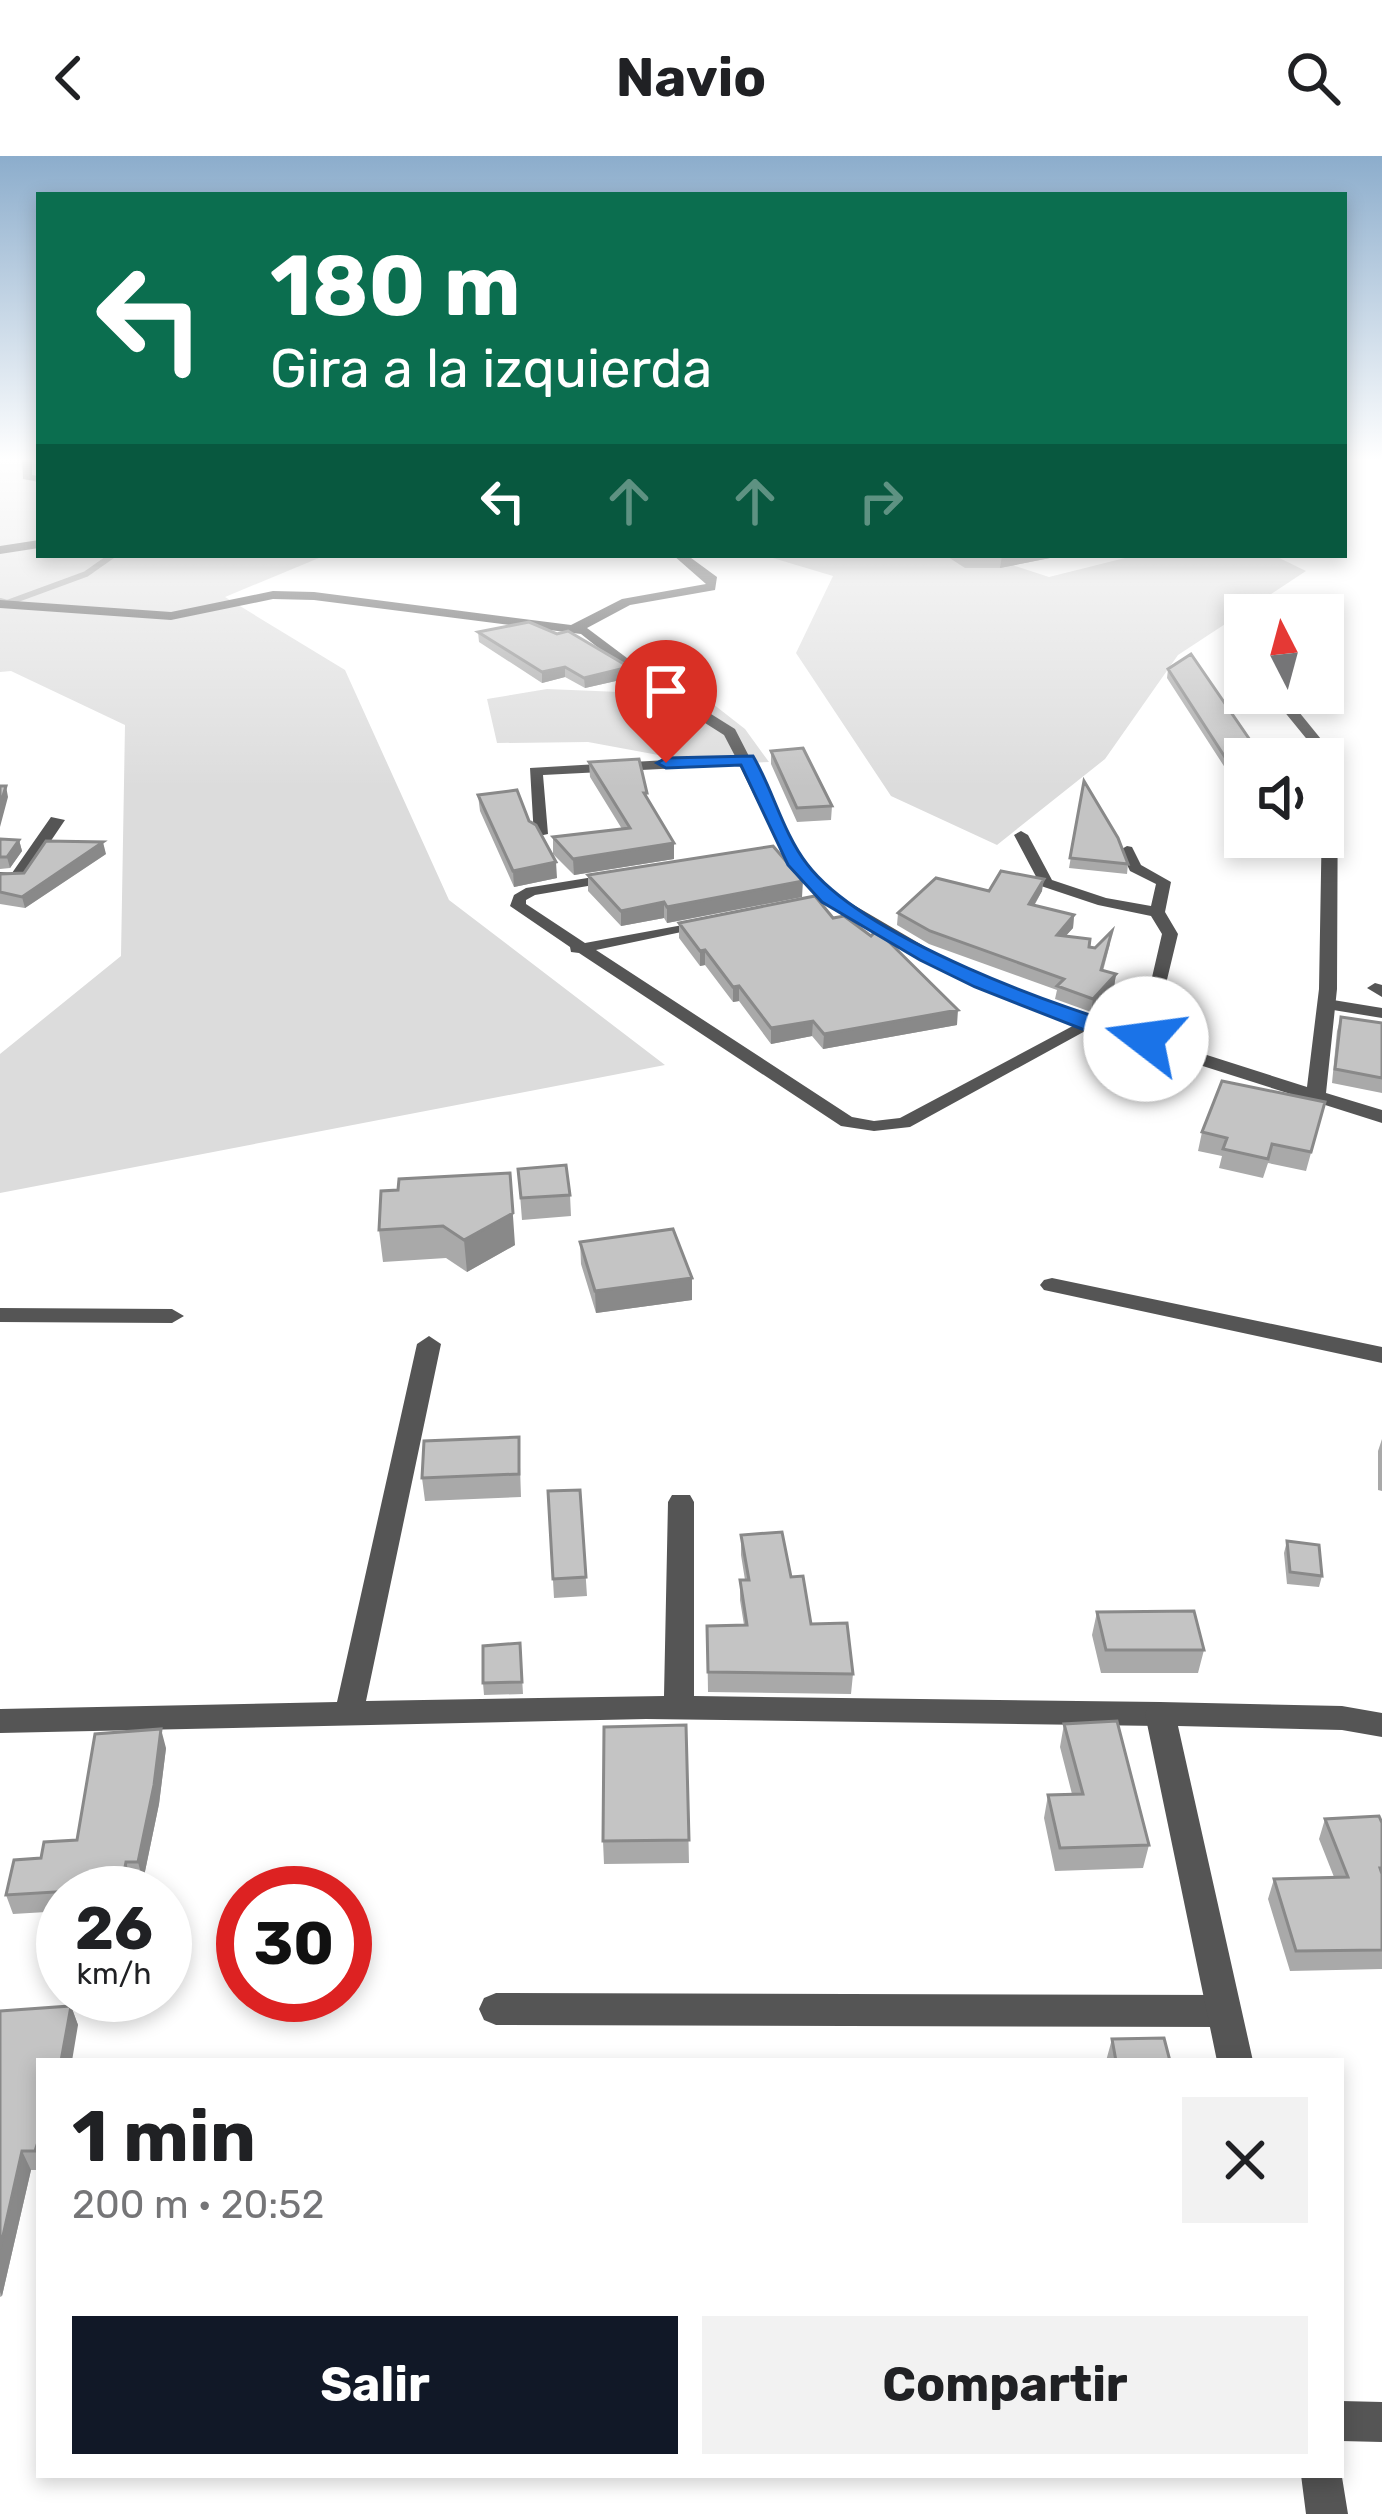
<!DOCTYPE html>
<html lang="es">
<head>
<meta charset="utf-8">
<style>
	:root { --surface:#fff; --page:#f2f2f2; --text:#202124; --muted:#757577; --accent:#111827 }
	body { margin:0; font-family:Rubik,sans-serif; background:var(--page); color:var(--text); height:100vh; display:flex; flex-direction:column; font-size:45px; white-space:nowrap }
	* { box-sizing:border-box; margin:0 }
	p { font-size:39px; color:var(--muted) }
	.icon { flex:none; width:66px; height:66px; fill:none; stroke:currentColor; stroke-width:2; stroke-linecap:round; stroke-linejoin:round }
	.map { position:relative; flex:1; overflow:hidden }
	.side { position:absolute; left:36px; top:1902px; width:1308px; height:420px; display:flex; flex-direction:column; background:var(--surface); border-radius:0px; box-shadow:0 6px 18px #0003 }
	.side>* { flex:none }
	.hud { position:absolute; left:36px; top:36px; width:1311px; height:366px; border-radius:0px; box-shadow:0 6px 18px #0003; background:#0b6e4f; color:#fff; overflow:hidden }
	.needle { width:78px; rotate:354deg }
	.tools { position:absolute; left:1224px; top:438px; display:grid; gap:24px }
	.tools a { display:grid; place-items:center; width:120px; height:120px; border-radius:0px; background:var(--surface); box-shadow:0 6px 18px #0003; font-size:60px }
	.speed { position:absolute; left:36px; top:1710px; display:flex; gap:24px; font-size:60px; font-weight:700; text-align:center }
	.speed>* { display:grid; place-content:center; width:156px; height:156px; border-radius:50%; background:var(--surface); box-shadow:0 6px 18px #0003; line-height:1 }
	.speed small { font-size:30px; font-weight:400 }
	.speed .limit { border:18px solid #d22; background:#fff; color:#111 }
	.pin { position:absolute; display:grid; place-items:center; width:102px; height:102px; color:#fff; margin:-123px -51px; border-radius:50% 50% 50% 0; rotate:-45deg; box-shadow:0 0 12px #0007 }
	.pin .icon { rotate:45deg }
	.me { position:absolute; width:132px; margin:-66px; rotate:285deg; stroke-linejoin:round; filter:drop-shadow(0 0 9px #0008) }
	.turn { display:flex; align-items:center; gap:42px; height:252px; padding:0 36px; font-size:54px }
	.turn .icon { width:156px; height:156px; stroke-width:2.5 }
	.turn b { display:block; font-size:84px; line-height:102px }
	.lanes { display:flex; align-items:center; height:114px; padding:0 36px; background:#0003; justify-content:center; gap:60px; direction:ltr }
	.lanes .off { opacity:.35 }
	.round { display:grid; place-items:center; flex:none; width:126px; height:126px; border-radius:0px; background:var(--page) }
	.head { display:flex; align-items:center; justify-content:space-between; height:204px; padding:0 36px }
	h1 { font-size:72px; font-weight:700; line-height:90px }
	.button { display:flex; gap:24px; margin-top:auto; padding:24px 36px }
	.button a { flex:1; height:138px; border-radius:0px; background:var(--accent); color:#fff; font-size:48px; font-weight:700; line-height:138px; text-align:center }
	.button a+a { background:var(--page); color:var(--text) }
	header { display:flex; justify-content:space-between; align-items:center; height:156px; padding:0 36px; background:var(--surface); font-size:54px; font-weight:700 }
	.map>svg:first-child { display:block }
	.green { fill:#dcdcdc }
	.lines { fill:none; stroke-linecap:round; stroke-linejoin:round }
	.stream { stroke:#a3a3a3; stroke-width:6 }
	.service { fill:#555; fill-rule:evenodd }
	.minor { fill:#555; fill-rule:evenodd }
	.tertiary { fill:#555; fill-rule:evenodd }
	.wall { fill:#a9a9a9 }
	.shaded-wall { fill:#898989 }
	.building { fill:#c4c4c4; stroke:#898989; stroke-width:3 }
	.route { fill:#1a73e8; stroke:#114b97; stroke-width:3 }
</style>
</head>
<body>
<header><svg class="icon" aria-label="back" viewBox="0 0 24 24"><path d="M15 5l-7 7 7 7"/></svg>Navio<svg class="icon" aria-label="search" viewBox="0 0 24 24"><circle cx="10" cy="10" r="6"/><path d="M15 15l6 6"/></svg></header>
<div class="map">
<svg width="1382" height="2358" viewBox="0 0 1382 2358">
	<rect width="100%" height="100%" fill="#fff"/>
	<path class="green" d="M0,302H39V399H326L225,441L345,514L449,744L665,909L0,1037V898L121,800L125,569L11,515L0,516Z
		M763,399H981L1049,421L1137,399H1273L1306,415L1178,499L1105,603L997,689L891,640L796,497L833,420Z
		M547,533L644,537L672,555L713,548L745,573L769,606L707,608L588,586L497,587L487,543Z"/>
	<g class="lines">
		<path class="stream" d="M0,445L7,447L86,418L113,399"/>
		<path class="service" d="M1021,675L1028,679L1052,724L1106,742L1151,750L1156,728L1130,715L1120,694L1127,690L1132,691L1141,709L1171,726L1165,756L1178,778L1152,886H1140L1138,882L1162,778L1151,760L1098,749L1041,730L1014,679Z
			M612,718L619,722L617,725L535,739L526,744V748L585,787L710,764V770L596,794L852,961L874,965L900,962L1084,864H1096L1098,868L910,971L874,975L841,970L579,797L571,796L570,791L510,750L514,739L526,732Z
			M1375,827L1382,829V841L1367,832Z
			M1327,843L1382,852V862L1321,852L1319,848Z"/>
		<path class="minor" d="M22,302H32V319L39,320V326L23,323Z
			M39,384V392L0,398V390Z
			M673,399H687L717,421L715,434L630,449L587,472L655,523L735,573L804,707L835,738L934,796L990,822L1097,864L1307,931L1319,833L1323,603L1274,543L1286,540L1338,604L1337,833L1326,937L1382,954V967L1083,872L922,804L823,746L791,713L739,609L543,619L548,678L534,681L530,612L735,600L724,579L645,529L581,478L314,444L273,443L171,464L0,452V444L171,456L273,435L314,436L571,469L622,443L706,428Z
			M51,661L65,664L23,726H0V716L12,717Z
			M1052,1122L1382,1191V1207L1044,1134L1040,1129L1044,1124Z
			M0,1152L172,1153L184,1160L172,1167L0,1166Z
			M429,1180L441,1188L366,1545L664,1540L668,1346L672,1339H690L694,1346V1540L1160,1546L1171,1550L1175,1558L1171,1566L1160,1570L646,1563L0,1577V1553L337,1546L417,1188Z
			M496,1837L1224,1839L1236,1844L1241,1855L1236,1866L1224,1871L496,1869L484,1864L479,1853L484,1842Z
			M1341,2245L1382,2246V2286L1341,2285Z"/>
		<path class="tertiary" d="M1160,1546L1342,1550L1382,1557V1581L1342,1574L1178,1570L1253,1905H1217L1145,1558L1149,1550Z
			M1341,2315L1348,2358H1306L1301,2319H1341Z"/>
	</g>
	<path class="wall" d="M945,399H1055V401L1000,412H965Z
		M478,476L629,511V522L585,532L565,521L542,527L479,486Z
		M1168,513L1245,603V620L1231,621L1167,522Z
		M771,595L832,650L831,664L797,666L771,608Z
		M589,606L648,643L674,687V703L574,719L553,698V681L622,673L590,621Z
		M1084,625L1128,708L1127,718L1069,712Z
		M478,639L529,665L557,722L514,731L480,655Z
		M0,683L19,684L22,695L10,712L0,713Z
		M106,698L25,752L0,748V718L24,717Z
		M588,719L802,741L667,767L664,762L621,770L588,735Z
		M989,735H1042L1034,750L1074,759L1073,772L1065,780L1089,791L1095,792L1110,788L1103,815L1116,818L1114,831L1091,856L1055,843L1057,834L929,788L897,769L898,757Z
		M833,762L957,869L823,893L812,880L771,888L739,845L733,846L705,809L700,810L679,782V767Z
		M1341,861L1382,867V937L1332,927L1337,875Z
		M1325,946L1306,1015L1268,1007L1263,1022L1219,1012L1222,1000L1198,995L1202,976Z
		M518,1013L570,1039L571,1060L522,1064Z
		M381,1035L515,1089L467,1116L446,1102L383,1106L379,1074Z
		M580,1086L692,1144L596,1157L581,1108Z
		M519,1281L521,1341L425,1345L422,1322Z
		M1382,1283V1335L1378,1334V1295Z
		M580,1334L587,1440L554,1442L548,1335Z
		M741,1379L791,1421L811,1468L853,1518L851,1538L708,1536L707,1470L744,1469L740,1444V1424H745L741,1399Z
		M1287,1385L1322,1420L1319,1431L1287,1428L1284,1397Z
		M1097,1456L1204,1494L1198,1517H1101L1092,1479Z
		M520,1487L523,1538L484,1539L483,1527Z
		M1064,1568L1149,1689L1143,1712L1055,1715L1044,1662L1048,1639L1072,1638L1060,1591Z
		M686,1569L689,1707L604,1708L603,1685Z
		M166,1592L159,1648L143,1725H131L129,1737H63V1755L13,1758L6,1739L41,1702L77,1684Z
		M1325,1663L1382,1667V1813L1290,1815L1268,1743L1274,1723L1334,1721L1319,1683Z
		M71,1850L78,1869L39,1905V2014H31L2,2140L0,2141V1855Z
		M1112,1883L1170,1905H1106Z
		M1182,2319H1237L1235,2322Z"/>
	<path class="shaded-wall" d="M1002,399H1055V401L1000,412Z
		M565,511V521L542,527V516Z
		M629,511V522L585,532L584,522Z
		M6,630L8,641L0,671V650Z
		M19,684L22,695L10,712L7,701Z
		M103,686L106,698L25,752L22,741Z
		M674,687V703L574,719L573,703Z
		M556,706L557,722L514,731L513,715Z
		M1044,723L1042,735L1027,761L1029,748Z
		M803,725L802,741L667,767V751Z
		M664,746V762L621,770V755Z
		M1074,759L1073,772L1055,792L1057,779Z
		M705,794V809L700,810V795Z
		M1116,818L1114,831L1091,856L1093,843Z
		M739,830V845L733,846V831Z
		M958,854L957,869L823,893L824,878Z
		M813,865L812,880L771,888V872Z
		M510,1017L515,1089L467,1116L464,1084Z
		M692,1122V1144L596,1157L595,1135Z
		M161,1573L166,1592L159,1648L143,1725L138,1706Z
		M126,1706L131,1725L129,1737H123L121,1732Z
		M71,1850L78,1869L72,1905H61Z
		M22,1995L31,2014L2,2140L0,2136V2093Z"/>
	<path class="building" d="M529,466L557,478L568,475L629,511L584,522L565,511L542,516L478,476Z
		M1191,498L1263,603H1245V611L1232,612L1168,513Z
		M803,592L832,650L797,652L771,595Z
		M639,603L647,637H644L674,687L573,703L553,681L630,672L589,606Z
		M1084,625L1118,682L1128,708L1070,702Z
		M0,630H6L0,650Z
		M517,634L529,665L536,669L556,706L513,715L478,639Z
		M0,683L19,684L7,701H0Z
		M46,685L103,686L22,741L0,736V718L24,717Z
		M773,690L803,725L667,751L664,746L621,755L588,719Z
		M1001,715L1044,723L1029,748L1074,759L1057,779L1090,783L1089,791L1095,792L1112,775L1101,814L1116,818L1093,843L1057,830L1064,823L930,775L898,757L936,722L989,735Z
		M815,740L833,762L844,760L871,780L877,774L958,854L824,878L813,865L771,872L739,830L733,831L705,794L700,795L679,767Z
		M1341,861L1382,867V922L1335,913Z
		M1222,925L1325,946L1311,996L1272,988L1268,1003L1223,993L1227,982L1202,976Z
		M566,1009L570,1039L521,1042L518,1013Z
		M510,1017L513,1057L464,1084L443,1070L379,1074L381,1035L398,1034L399,1023Z
		M673,1073L692,1122L595,1135L580,1086Z
		M519,1281V1318L422,1322L424,1285Z
		M580,1334L586,1421L553,1423L548,1335Z
		M782,1376L791,1421L803,1420L811,1468L847,1467L853,1518L708,1516L707,1470L747,1469L740,1424H749L741,1379Z
		M1287,1385L1319,1389L1322,1420L1290,1416Z
		M1194,1455L1204,1494H1106L1097,1456Z
		M520,1487L522,1526L483,1527V1490Z
		M1117,1565L1149,1689L1060,1692L1048,1639L1083,1638L1064,1568Z
		M686,1569L689,1684L603,1685L604,1571Z
		M161,1573L154,1629L138,1706H126L121,1732L6,1739L14,1704L41,1702L44,1686L77,1684L95,1578Z
		M1379,1660L1382,1667V1712H1380L1382,1718V1794L1296,1795L1274,1723L1348,1721L1325,1663Z
		M71,1850L61,1905H39V1983L35,1995H22L0,2093V1855Z
		M1164,1882L1170,1905H1116L1112,1883Z"/>
	<linearGradient id="sky" x2="0" y2="1"><stop stop-color="#8cadcc"/><stop offset="0.48" stop-color="#fff"/><stop offset="1" stop-color="#fff" stop-opacity="0"/></linearGradient>
	<rect width="1382" height="632" fill="url(#sky)"/>
	<path class="route" d="M753,600C773,634 783,677 807,708C863,782 1064,855 1154,878V887L1082,873L975,831L920,804L822,746L788,709L741,609L666,612L657,607L666,602Z"/>
</svg>
<div class="tools">
<a><svg class="needle" viewBox="-14 -14 28 28"><path d="M0-13l5 13h-10z" fill="#e53935"/><path d="M0 13l5-13h-10z" fill="#757577"/></svg></a>
<a><svg class="icon" aria-label="sound" viewBox="0 0 24 24"><path d="M4 9h4l5-4v14l-5-4H4zM17 9q2 3 0 6"/></svg></a>
</div>
<div class="speed"><div>26<small>km/h</small></div><div class="limit">30</div></div>
<div class="pin" style="left:666px;top:607px;background:#d93025"><svg class="icon" aria-label="arrive" viewBox="0 0 24 24"><path d="M6 21V4h12l-3 4 3 4H6"/></svg></div>
<svg class="me" style="left:1146px;top:883px" viewBox="-20 -20 40 40"><circle r="19" fill="#fff"/><path d="M0-13L10 11 0 6-10 11z" fill="#1a73e8"/></svg>
<div class="hud">
<div class="turn"><svg class="icon" aria-label="left" viewBox="0 0 24 24"><path d="M17 20v-9H6M10 6l-5 5 5 5"/></svg><div><b>180 m</b>Gira a la izquierda</div></div>
<div class="lanes"><svg class="icon" aria-label="left" viewBox="0 0 24 24"><path d="M17 20v-9H6M10 6l-5 5 5 5"/></svg><svg class="icon off" aria-label="ahead" viewBox="0 0 24 24"><path d="M12 20V5M6 11l6-6 6 6"/></svg><svg class="icon off" aria-label="ahead" viewBox="0 0 24 24"><path d="M12 20V5M6 11l6-6 6 6"/></svg><svg class="icon off" aria-label="right" viewBox="0 0 24 24"><path d="M7 20v-9h11M14 6l5 5-5 5"/></svg></div>
</div>
<section class="side">
<div class="head"><div><h1>1 min</h1><p>200 m · 20:52</p></div><a class="round"><svg class="icon" aria-label="close" viewBox="0 0 24 24"><path d="M6 6l12 12M18 6L6 18"/></svg></a></div>
<div class="button"><a>Salir</a><a>Compartir</a></div>
</section>
</div>
</body>
</html>
